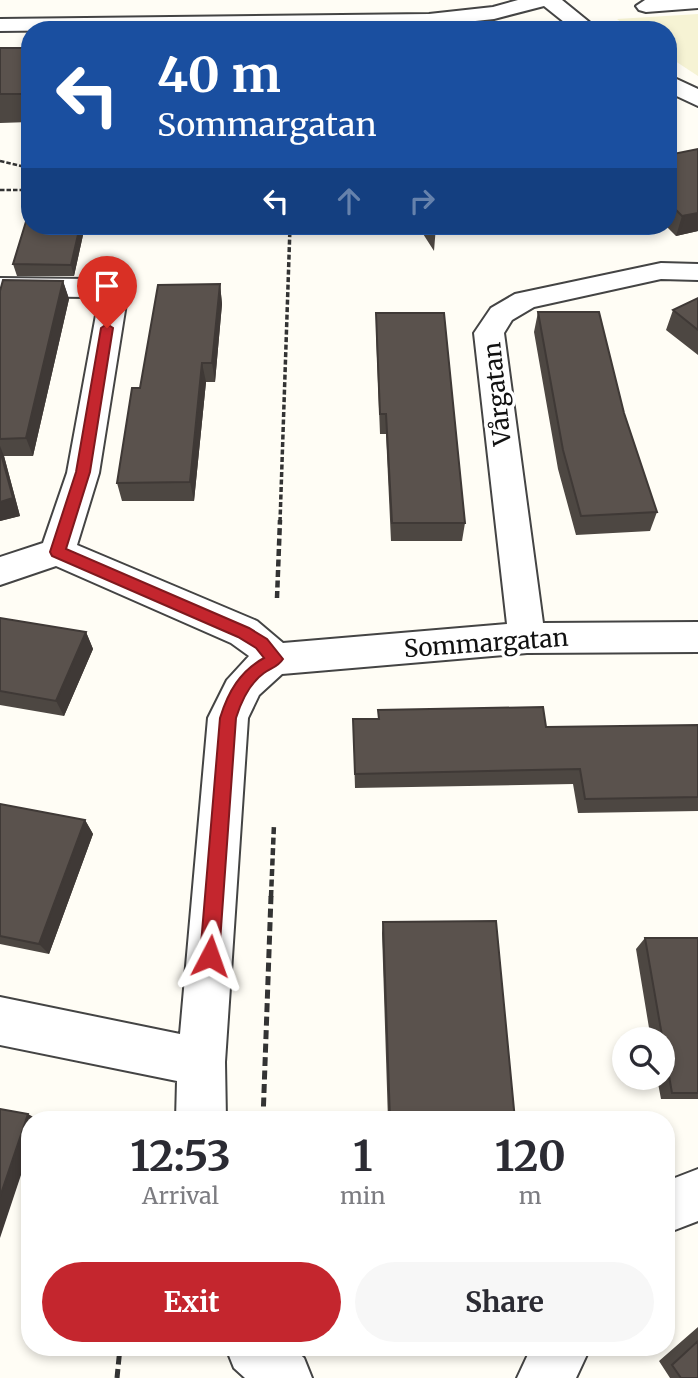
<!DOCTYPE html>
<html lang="en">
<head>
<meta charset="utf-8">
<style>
	:root { --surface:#fff; --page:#f7f7f7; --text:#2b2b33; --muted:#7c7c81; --accent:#c4262e }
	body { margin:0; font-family:Merriweather,serif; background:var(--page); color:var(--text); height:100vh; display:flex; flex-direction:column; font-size:26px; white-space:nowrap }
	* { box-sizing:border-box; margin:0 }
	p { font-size:23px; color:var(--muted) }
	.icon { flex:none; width:38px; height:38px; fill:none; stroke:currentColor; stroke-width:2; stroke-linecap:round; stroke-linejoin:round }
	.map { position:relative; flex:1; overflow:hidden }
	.side { position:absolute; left:21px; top:1111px; width:654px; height:245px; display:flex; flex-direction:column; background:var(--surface); border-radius:28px; box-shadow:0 4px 10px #0003 }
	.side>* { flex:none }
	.top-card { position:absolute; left:21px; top:21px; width:656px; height:214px; border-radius:28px; box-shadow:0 4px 10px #0003; background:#1a4fa0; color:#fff; overflow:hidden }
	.fabs { position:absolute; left:612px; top:1027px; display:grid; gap:14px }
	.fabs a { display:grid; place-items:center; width:63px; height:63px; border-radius:50%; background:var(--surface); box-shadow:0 4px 10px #0003; font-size:35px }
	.pin { position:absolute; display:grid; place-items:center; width:60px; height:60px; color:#fff; margin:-72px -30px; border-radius:50% 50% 50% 0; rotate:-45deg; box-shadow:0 0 7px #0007 }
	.pin .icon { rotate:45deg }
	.me { position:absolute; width:77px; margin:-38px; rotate:4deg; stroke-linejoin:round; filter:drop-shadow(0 0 5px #0008) }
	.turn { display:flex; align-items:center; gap:24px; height:147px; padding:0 21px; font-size:32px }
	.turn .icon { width:91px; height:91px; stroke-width:2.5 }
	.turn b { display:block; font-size:49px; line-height:60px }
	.lanes { display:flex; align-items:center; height:66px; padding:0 21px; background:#0003; justify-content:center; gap:35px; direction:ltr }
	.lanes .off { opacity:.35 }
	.eta { display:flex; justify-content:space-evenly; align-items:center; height:119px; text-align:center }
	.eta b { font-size:42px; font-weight:700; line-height:49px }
	.button { display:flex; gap:14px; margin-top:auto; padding:14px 21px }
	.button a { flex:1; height:80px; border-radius:42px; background:var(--accent); color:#fff; font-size:28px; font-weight:700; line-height:80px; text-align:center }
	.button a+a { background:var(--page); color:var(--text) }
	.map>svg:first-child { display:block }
	.farmland { fill:#f6f3d4 }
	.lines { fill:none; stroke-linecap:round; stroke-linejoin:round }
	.minor-casing { stroke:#444; stroke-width:4 }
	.path-far3 { stroke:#333; stroke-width:2.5; stroke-dasharray:4.5 2; stroke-linecap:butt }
	.path-far2 { stroke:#333; stroke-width:3.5; stroke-dasharray:5 2.5; stroke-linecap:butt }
	.path-far1 { stroke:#333; stroke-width:4.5; stroke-dasharray:7 3.5; stroke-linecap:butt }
	.path { stroke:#333; stroke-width:5; stroke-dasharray:9 4.5; stroke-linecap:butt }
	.minor { fill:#fff; fill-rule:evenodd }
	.wall { fill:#4d4742 }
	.shaded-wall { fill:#3f3936 }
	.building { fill:#5a524d; stroke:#3f3936; stroke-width:2 }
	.route { fill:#c4262e; stroke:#7f191e; stroke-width:2 }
	.labels { text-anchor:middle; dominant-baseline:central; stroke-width:7; stroke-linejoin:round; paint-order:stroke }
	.street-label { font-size:24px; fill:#111; stroke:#fff }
</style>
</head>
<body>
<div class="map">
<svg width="698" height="1378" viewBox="0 0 698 1378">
	<rect width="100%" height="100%" fill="#fffdf5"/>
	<path class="farmland" d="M698,14V76L669,57L668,30H631L617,19Z"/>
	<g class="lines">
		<defs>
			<path id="minor" d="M518,0H562L599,30H574L544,6L494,19L429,26L0,31V19L429,14L493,7Z
				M645,0H698V8L646,12L639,10L636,6Z
				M668,75L698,89V106L668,92Z
				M661,263L698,264V280L661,279L534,307L512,320L504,333L543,623L698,622V652L527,653L282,674L259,695L248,718L225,1062L226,1120H176L177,1081L0,1045V997L180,1034L208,718L227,680L249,656L231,643L56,566L0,585V557L43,543L67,473L98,304L94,299L86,297L0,296V278L88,279L114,287L126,304L99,473L77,545L257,621L283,643L507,624L474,333L491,308L515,294Z
				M698,1169V1221L667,1233V1181Z
				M226,1348H293L304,1358L312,1378H245L234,1368Z
				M531,1348H590L576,1378H517Z"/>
		</defs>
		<use href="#minor" class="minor-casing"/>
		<path class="path-far3" d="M0,161L30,168
			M0,190H30
			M290,229V226"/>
		<path class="path-far2" d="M280,522L290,227"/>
		<path class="path-far1" d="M277,598L280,520
			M271,897L274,824"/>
		<path class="path" d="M263,1120L271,896
			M117,1378L120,1348"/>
		<use href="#minor" class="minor"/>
	</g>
	<path class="wall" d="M0,48H30V122L0,123Z
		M698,149V231L676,236L666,226H668V155Z
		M30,226H85L74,276H17L13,264Z
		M418,226H436L434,251Z
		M63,281L69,299L33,456H4L20,516L0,521V291Z
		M220,284L222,304L215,382H206L194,501H122L117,483L140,388Z
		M698,298V355L666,330L673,310Z
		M538,312L624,413L657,512L650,531L576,535L558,469L534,332Z
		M376,313L465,523L462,541H391L386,434H380L376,333Z
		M0,618L86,632L93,649L64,716L0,705Z
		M378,710L546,727L698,725V811L578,813L573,784L355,788L353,719H378Z
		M0,804L85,820L93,834L49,954L0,944Z
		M383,922L515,1120H388L382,933Z
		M645,938H698V1099H661L657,1078H663V1040H651L636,949Z
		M698,1327V1378H670L659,1361Z"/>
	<path class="shaded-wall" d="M698,213V231L676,236L682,216Z
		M80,226H85L74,276L71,265Z
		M63,281L69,299L33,456L26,438Z
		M220,284L222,304L215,382L212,363Z
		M202,363L206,382L194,501L190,482Z
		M0,446L4,456L20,516L0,521Z
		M86,632L93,649L64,716L56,701Z
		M85,820L93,834L49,954L39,944Z
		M28,1114L39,1120H30V1148L0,1238V1197Z"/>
	<path class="building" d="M0,48H30V94H0Z
		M698,149V213L682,216L668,202V155Z
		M28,215H30V226H80L71,265L13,264Z
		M3,280L63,281L26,438L0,439V291Z
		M220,284L212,363H202L190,482L117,483L132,388H140L158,285Z
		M698,298V330L673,310Z
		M538,312H599L624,413L657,512L581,516L563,450Z
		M376,313H444L465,523H392L386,414H380Z
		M0,450L13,498L0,502Z
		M0,618L86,632L56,701L0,691Z
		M543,707L546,727L698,725V797L585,799L580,769L355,774L353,719H379L378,710Z
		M0,804L85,820L39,944L0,936Z
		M496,921L515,1120H390L383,922Z
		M645,938H698V1093H672Z
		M0,1109L28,1114L0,1197Z
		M698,1341V1378H681L672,1365Z"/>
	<path class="route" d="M107,324L113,328L90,472L66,549L249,628L267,639L283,659C278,667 271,668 264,673C250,683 241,702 236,718L219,956L216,963L210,966L203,963L200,956L220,718C228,692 240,671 264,658L256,648L238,637L52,556L50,552L76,472L101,328Z"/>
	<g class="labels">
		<g class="street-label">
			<text transform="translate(497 394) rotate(-96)">Vårgatan</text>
			<text transform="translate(486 643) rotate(-4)">Sommargatan</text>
		</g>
	</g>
</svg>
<div class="fabs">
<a><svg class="icon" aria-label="search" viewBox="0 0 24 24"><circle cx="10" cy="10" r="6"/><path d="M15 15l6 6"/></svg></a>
</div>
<div class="pin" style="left:107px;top:328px;background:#d93025"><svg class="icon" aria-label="arrive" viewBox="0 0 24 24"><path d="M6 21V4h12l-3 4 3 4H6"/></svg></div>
<svg class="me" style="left:210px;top:956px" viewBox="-20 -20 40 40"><path d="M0-17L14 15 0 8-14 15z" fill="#c4262e" stroke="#fff" stroke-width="4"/></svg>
<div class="top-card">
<div class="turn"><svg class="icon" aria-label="left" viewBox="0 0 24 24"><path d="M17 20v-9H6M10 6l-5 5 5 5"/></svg><div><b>40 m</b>Sommargatan</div></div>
<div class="lanes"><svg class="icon" aria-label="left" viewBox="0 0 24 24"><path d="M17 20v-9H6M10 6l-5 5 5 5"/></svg><svg class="icon off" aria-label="ahead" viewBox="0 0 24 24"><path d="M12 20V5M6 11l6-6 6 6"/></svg><svg class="icon off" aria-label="right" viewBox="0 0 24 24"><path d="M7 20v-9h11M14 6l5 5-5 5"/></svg></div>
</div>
<section class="side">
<div class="eta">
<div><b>12:53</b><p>Arrival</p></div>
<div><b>1</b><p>min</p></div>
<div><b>120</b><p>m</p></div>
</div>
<div class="button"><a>Exit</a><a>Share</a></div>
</section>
</div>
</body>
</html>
